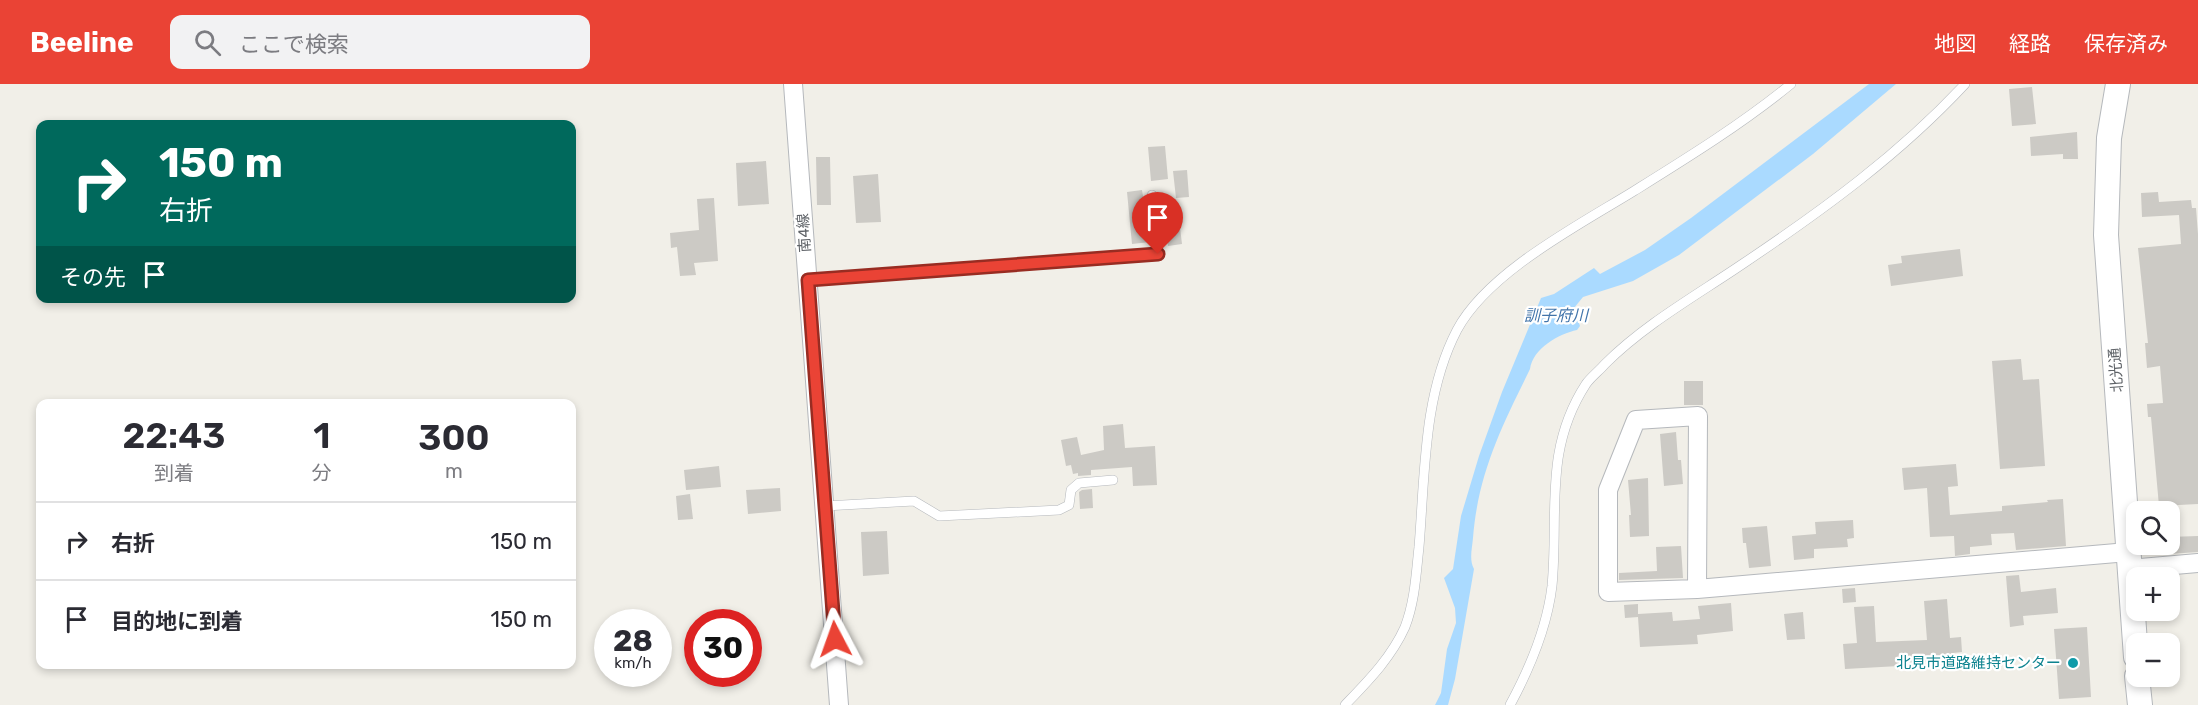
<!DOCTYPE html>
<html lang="ja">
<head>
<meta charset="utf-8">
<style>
	:root { --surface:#fff; --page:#f2f2f3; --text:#2b2b33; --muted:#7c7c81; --line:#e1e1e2; --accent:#ea4335 }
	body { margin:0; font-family:Rubik,"Noto Sans JP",sans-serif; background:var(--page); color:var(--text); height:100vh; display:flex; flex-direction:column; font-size:22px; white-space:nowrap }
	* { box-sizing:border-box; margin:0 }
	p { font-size:20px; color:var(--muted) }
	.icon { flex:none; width:33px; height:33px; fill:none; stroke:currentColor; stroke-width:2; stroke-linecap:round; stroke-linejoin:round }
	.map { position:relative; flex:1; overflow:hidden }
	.details { position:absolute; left:36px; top:315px; width:540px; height:270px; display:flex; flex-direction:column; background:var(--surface); border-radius:12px; box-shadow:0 3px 9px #0003 }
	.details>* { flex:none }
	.guide { position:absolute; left:36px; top:36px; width:540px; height:183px; border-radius:12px; box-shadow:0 3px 9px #0003; background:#00695c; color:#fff; overflow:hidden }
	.buttons { position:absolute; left:2126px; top:417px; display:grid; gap:12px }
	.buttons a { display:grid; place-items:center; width:54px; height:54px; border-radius:12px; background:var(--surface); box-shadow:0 3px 9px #0003; font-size:30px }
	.speed { position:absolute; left:594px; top:525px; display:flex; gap:12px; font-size:30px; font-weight:700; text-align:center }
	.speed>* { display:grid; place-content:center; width:78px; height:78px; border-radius:50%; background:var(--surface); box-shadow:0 3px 9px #0003; line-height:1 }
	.speed small { font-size:15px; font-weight:400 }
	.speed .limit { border:9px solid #d22; background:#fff; color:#111 }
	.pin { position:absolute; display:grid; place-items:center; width:51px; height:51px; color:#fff; margin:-62px -26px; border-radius:50% 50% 50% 0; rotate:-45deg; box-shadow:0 0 6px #0007 }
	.pin .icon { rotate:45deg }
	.me { position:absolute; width:66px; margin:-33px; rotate:356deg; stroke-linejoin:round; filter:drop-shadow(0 0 4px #0008) }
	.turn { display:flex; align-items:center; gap:21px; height:126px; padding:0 24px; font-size:27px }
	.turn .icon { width:78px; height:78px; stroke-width:2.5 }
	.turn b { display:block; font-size:42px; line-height:51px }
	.then { display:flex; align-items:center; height:57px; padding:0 24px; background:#0003; gap:12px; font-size:22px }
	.eta { display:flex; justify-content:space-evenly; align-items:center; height:102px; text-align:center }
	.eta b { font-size:36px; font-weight:600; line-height:42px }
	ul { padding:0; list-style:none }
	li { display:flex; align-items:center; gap:18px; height:78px; padding:0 24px; border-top:2px solid var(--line) }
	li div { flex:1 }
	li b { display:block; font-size:22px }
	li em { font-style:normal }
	header { display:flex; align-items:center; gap:36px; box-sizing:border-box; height:84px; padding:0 30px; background:var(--accent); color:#fff }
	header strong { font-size:28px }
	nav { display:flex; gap:33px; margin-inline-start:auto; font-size:21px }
	.search { width:420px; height:54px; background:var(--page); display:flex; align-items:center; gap:15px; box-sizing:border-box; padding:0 21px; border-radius:12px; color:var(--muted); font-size:22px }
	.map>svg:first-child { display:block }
	.water { fill:#aadaff }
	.building { fill:#cccac5 }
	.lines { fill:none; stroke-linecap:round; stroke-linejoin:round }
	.service-casing { stroke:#b5b8bc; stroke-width:10 }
	.minor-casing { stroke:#b5b8bc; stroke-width:20 }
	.tertiary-casing { stroke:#b5b8bc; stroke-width:26 }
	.service { stroke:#fff; stroke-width:9 }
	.minor { stroke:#fff; stroke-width:18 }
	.tertiary { stroke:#fff; stroke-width:24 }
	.route-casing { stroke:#982c22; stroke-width:15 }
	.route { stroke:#ea4335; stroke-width:10 }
	.culture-dot { fill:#0f9aa8; stroke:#fff; stroke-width:2 }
	.labels { text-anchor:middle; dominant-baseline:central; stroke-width:4.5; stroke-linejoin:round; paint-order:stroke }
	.street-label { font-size:15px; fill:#5f6368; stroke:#fff }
	.culture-label { font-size:15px; fill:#0d838f; stroke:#fff; text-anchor:end }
	.water-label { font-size:16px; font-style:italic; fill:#4174aa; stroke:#fff }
</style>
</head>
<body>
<header>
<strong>Beeline</strong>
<div class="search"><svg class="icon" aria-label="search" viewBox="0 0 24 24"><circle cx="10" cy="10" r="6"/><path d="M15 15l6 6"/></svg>ここで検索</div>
<nav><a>地図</a><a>経路</a><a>保存済み</a></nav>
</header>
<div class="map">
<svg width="2198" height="621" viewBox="0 0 2198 621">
	<rect width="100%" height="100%" fill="#f1efe8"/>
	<path class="water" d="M1869,0H1896L1813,70L1679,171L1633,197L1583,213L1574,224L1580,242L1577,246C1559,250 1533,264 1530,285C1502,342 1478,389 1473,454C1472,465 1469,476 1474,485L1455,595L1448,621H1435L1441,609L1447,565L1456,539L1455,524L1444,494L1453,485L1461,432L1479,372L1502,308L1541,214L1554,210L1594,184L1600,190L1645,166L1691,134Z"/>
	<path class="building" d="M2032,3L2036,40L2012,42L2009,5Z
		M2077,48L2078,75H2063V70L2031,72L2030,53Z
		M1165,62L1168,95L1151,97L1148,63Z
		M816,73H830L831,121H817Z
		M766,77L769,120L738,122L736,79Z
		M1187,86L1189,113L1176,114L1173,87Z
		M878,90L881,138L856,139L853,92Z
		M1142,106L1150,158L1132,160L1127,108Z
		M2158,108L2159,118L2191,116L2192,124H2196L2198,150V420L2159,422L2151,333H2148L2147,320L2163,319L2160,282L2147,284L2145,259H2148L2138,164L2181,160L2179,131L2142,133L2141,109Z
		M714,114L718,177L694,179L696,191L680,192L677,163L671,164L670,149L699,146L697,115Z
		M1177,119L1182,160L1168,162L1167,156H1163L1160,122Z
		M1960,165L1963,192L1891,202L1888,181L1902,179L1901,172Z
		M2021,275L2023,296L2039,295L2045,382L2000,385L1992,277Z
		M1684,297H1703V321H1684Z
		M1123,340L1125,364L1155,362L1157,401L1133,402L1132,383L1091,386V391L1078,392V389L1073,390L1071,381L1066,382L1061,356L1077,353L1081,371L1104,366L1103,342Z
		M1676,348L1678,376H1681L1683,400L1664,402L1660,350Z
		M1956,380L1958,402L1948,403L1950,431L2002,427V422L2048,418L2047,416L2063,415L2066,462L2016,466L2014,449L1991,450L1992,461L1970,463V470L1955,472L1954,452L1930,453L1927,404L1904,406L1902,384Z
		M719,382L721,403L686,406L684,386Z
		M1648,394L1649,452L1630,453L1629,431H1631L1628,396Z
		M780,404L781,427L748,430L746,406Z
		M1092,405L1093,424L1080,425L1079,408L1082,406Z
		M690,410L693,435L678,436L676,412Z
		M1853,436L1854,454L1847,455L1848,463L1814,465V474L1794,476L1792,452L1816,450L1815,438Z
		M1767,442L1771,482L1749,484L1746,459H1743L1742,444Z
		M887,447L889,490L863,492L861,448Z
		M2198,452V468L2169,470V453Z
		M1681,462L1683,494L1619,496V489L1657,487L1656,463Z
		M2019,491L2021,508L2056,504L2058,529L2023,532L2024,541L2010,543L2006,492Z
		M1855,504L1856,518L1843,519L1842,505Z
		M1947,515L1950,554L1961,553L1962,568L1953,569V576L1899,579V582L1845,585L1843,560L1857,559L1854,523L1874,522L1876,558L1927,556L1924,517Z
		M1731,519L1733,547L1697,551L1698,560L1640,563L1638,533L1625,534L1624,521L1638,520V530L1672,528L1673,537L1700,535L1698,522Z
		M1803,528L1805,555L1787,556L1784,530Z
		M2087,543L2091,613L2059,615L2054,545Z"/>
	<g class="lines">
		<defs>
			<path id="service" d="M808,196L1158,170L1152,111
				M825,422L914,417L939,432L1059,426L1069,421L1071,406L1079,399L1113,396
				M1345,621C1368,597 1391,574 1405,543C1415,517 1416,490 1419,463C1425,391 1423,311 1457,246C1488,188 1579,141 1634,107C1687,74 1742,40 1791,0
				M1510,621C1530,584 1547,544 1552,502C1559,429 1543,366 1586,300C1591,293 1599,287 1605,280C1645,240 1697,211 1744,179C1823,126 1900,70 1965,0"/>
			<path id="minor" d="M793,0L839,621
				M2129,485L2198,479
				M1697,505L1698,332L1636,336L1608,406V508L1697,505L2128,468"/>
			<path id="tertiary" d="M2118,0L2109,54L2106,151L2136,573
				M2137,592L2140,621"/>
		</defs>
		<use href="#service" class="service-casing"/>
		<use href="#minor" class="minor-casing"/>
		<use href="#tertiary" class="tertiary-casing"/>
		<use href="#service" class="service"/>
		<use href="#minor" class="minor"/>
		<use href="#tertiary" class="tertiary"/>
	</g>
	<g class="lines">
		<defs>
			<path id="route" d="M835,555L808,196L1158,170"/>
		</defs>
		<use href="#route" class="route-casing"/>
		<use href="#route" class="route"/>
	</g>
	<circle class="culture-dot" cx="2073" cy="579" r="6"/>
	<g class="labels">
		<g class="street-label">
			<text transform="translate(804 149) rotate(-94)">南4線</text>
			<text transform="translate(2116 286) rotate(-94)">北光通</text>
		</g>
		<g class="culture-label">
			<text x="2061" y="579">北見市道路維持センター</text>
		</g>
		<g class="water-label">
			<text x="1556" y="231">訓子府川</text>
		</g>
	</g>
</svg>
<div class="buttons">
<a><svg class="icon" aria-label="search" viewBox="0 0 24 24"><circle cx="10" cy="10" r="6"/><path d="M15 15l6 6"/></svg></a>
<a>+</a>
<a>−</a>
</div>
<div class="speed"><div>28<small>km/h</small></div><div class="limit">30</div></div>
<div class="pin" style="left:1158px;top:170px;background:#d93025"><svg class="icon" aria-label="arrive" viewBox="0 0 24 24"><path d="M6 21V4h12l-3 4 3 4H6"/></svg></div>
<svg class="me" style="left:835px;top:555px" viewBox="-20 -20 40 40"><path d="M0-17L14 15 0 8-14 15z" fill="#ea4335" stroke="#fff" stroke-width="4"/></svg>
<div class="guide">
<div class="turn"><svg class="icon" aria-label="right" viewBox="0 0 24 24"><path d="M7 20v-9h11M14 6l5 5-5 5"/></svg><div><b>150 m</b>右折</div></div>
<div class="then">その先<svg class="icon" aria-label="arrive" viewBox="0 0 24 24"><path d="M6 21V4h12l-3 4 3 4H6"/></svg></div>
</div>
<section class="details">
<div class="eta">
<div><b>22:43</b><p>到着</p></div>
<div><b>1</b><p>分</p></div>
<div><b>300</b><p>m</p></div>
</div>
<ul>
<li><svg class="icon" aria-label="right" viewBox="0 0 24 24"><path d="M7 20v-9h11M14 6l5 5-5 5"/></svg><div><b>右折</b></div><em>150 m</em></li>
<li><svg class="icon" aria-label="arrive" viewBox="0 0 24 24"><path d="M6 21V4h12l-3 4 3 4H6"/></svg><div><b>目的地に到着</b></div><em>150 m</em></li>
</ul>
</section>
</div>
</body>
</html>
